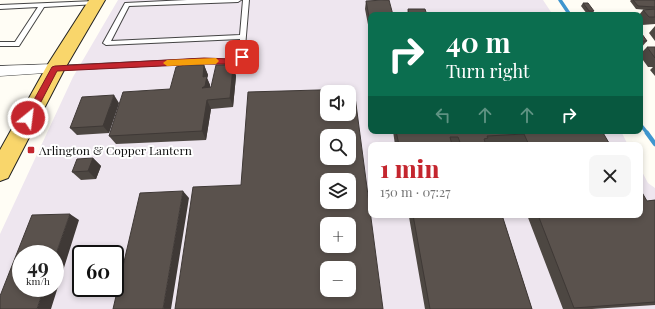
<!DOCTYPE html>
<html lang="en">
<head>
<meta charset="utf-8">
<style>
	:root { --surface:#fff; --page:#f6f6f6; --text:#222; --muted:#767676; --accent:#c4262e }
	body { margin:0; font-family:"Playfair Display",serif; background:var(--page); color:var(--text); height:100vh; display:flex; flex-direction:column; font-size:15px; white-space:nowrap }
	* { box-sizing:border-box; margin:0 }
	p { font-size:13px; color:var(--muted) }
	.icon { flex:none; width:22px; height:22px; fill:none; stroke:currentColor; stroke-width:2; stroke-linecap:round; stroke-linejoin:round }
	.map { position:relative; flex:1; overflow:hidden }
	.sheet { position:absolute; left:368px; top:142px; width:275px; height:76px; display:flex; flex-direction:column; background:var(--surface); border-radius:8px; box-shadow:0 2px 6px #0003 }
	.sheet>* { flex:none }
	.banner { position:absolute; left:368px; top:12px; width:275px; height:122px; border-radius:8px; box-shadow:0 2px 6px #0003; background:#0b6e4f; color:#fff; overflow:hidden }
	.fabs { position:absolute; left:320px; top:85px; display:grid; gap:8px }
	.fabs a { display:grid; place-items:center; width:36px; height:36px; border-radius:8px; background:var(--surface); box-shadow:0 2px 6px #0003; font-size:20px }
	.speed { position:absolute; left:12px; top:245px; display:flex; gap:8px; font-size:20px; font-weight:700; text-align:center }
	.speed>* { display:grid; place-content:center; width:52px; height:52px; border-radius:50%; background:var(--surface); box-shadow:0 2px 6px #0003; line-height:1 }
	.speed small { font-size:10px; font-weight:400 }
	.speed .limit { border:2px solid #111; border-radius:6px; background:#fff; color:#111 }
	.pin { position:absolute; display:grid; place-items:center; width:34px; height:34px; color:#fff; margin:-17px; border-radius:8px; box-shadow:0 2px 6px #0006 }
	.me { position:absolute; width:44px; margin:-22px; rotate:29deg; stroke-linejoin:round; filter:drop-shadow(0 0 3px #0008) }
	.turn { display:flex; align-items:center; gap:14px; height:84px; padding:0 12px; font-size:18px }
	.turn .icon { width:52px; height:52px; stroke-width:2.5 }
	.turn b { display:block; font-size:28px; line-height:34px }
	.lanes { display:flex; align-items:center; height:38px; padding:0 12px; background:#0003; justify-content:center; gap:20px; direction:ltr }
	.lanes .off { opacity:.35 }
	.round { display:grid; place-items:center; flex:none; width:42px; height:42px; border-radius:8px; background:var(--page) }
	.summary { display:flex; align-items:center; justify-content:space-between; height:68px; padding:0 12px }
	h1 { font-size:24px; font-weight:800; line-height:30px; color:var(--accent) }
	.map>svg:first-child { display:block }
	.industrial { fill:#eee6ef; fill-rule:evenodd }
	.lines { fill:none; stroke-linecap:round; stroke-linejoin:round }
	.stream-far1 { stroke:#3f96cf; stroke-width:3.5 }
	.stream { stroke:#3f96cf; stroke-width:4.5 }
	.service-casing { stroke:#444; stroke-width:2 }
	.minor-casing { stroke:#444; stroke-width:1 }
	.primary-casing { stroke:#222; stroke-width:2 }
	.service { fill:#fff; fill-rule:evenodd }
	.minor { fill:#fff; fill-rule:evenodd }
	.primary { fill:#f9d66b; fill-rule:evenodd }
	.wall { fill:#4d4742 }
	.shaded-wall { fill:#3f3936 }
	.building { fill:#5a524d; stroke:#3f3936; fill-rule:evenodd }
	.route { fill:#c4262e; stroke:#7f191e }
	.slow { fill:#f59e0b }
	.poi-dot { fill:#c4262e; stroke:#fff; stroke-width:1.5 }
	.labels { text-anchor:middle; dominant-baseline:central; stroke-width:4; stroke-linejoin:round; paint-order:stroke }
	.poi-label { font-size:12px; fill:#111; stroke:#fff; text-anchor:start }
</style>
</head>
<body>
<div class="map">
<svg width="655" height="309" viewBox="0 0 655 309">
	<rect width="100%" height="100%" fill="#fffdf5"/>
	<path class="industrial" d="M118,0H543L553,15H371V131H621L628,145H371V215H640V168L648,183L655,188V309H0V234L73,77ZM327,92H349V114H327ZM327,136H349V158H327ZM327,180H349V202H327ZM327,224H349V246H327ZM21,254H55V288H21ZM81,254H115V288H81ZM327,268H349V290H327Z"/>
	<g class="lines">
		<path class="stream-far1" d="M560,0L570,15
			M640,124L648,134"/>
		<path class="stream" d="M647,133L655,144"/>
		<defs>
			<path id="service" d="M187,0H241L238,2L129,6L111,41L240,35L243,0H249L244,59L233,64L204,63L56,70L53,68L56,66L204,59L232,60L239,56L240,39L106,45L103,43L125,3Z
				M95,1L97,2V4L44,7L19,46H0V42H15L38,7L0,9V5Z"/>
			<path id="minor" d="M55,64L60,66L61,69L60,72L0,76V66Z"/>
			<path id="primary" d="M89,0H105L64,70L8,178L0,181V150L48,64Z"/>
		</defs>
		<use href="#service" class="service-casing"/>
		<use href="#minor" class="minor-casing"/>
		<use href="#primary" class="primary-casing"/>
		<use href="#service" class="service"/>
		<use href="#minor" class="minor"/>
		<use href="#primary" class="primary"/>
	</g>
	<path class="wall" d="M631,0H655V24L642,25L640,22V15H639L643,10H647L636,9L630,1Z
		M366,1L371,15V35H370L365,9Z
		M583,3L594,11L591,14H587L581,6Z
		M408,9L427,15H407Z
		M655,26V41L649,33Z
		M640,34L647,41L640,49Z
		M647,47H655V76L650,70L653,67H648L640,56V54Z
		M204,65L208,75L207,78L210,85V87H211L233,67L236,76L233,107L211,109L206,140L116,144L109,136Z
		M119,103L109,133L77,135L70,128Z
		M393,131H602L609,143L606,145H518L517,142L486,144V145H395Z
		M93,158L101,166L96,179L81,180L72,172Z
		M655,200V305L592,309H563L527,215H640L647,201Z
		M410,215H502L532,309H425L409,217Z"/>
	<path class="shaded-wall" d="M204,65L208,75L207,78L210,85L209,95L202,88L203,77Z
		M233,67L236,76L233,107L230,98Z
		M114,95L119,103L109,133L103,126Z
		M207,100L211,109L206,140L202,131Z
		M93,158L101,166L96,179L88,171Z
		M183,191L189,198L171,309H163Z
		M70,214L79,220L51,309H37L44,288H55V257Z"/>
	<path class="building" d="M384,0H389L393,15H371V27L366,1Z
		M633,0H655V7L638,6Z
		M583,3H588L594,11H589Z
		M408,9H425L427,15H409Z
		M655,9V17H649L643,10Z
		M640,34H642L647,41H640Z
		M647,47H655V58Z
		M185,65H204L203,77L207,76L205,86L202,88L211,87L216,65H231L233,67L230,98L207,100L202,131L109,136L123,92L170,89L176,67Z
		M354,89L383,309H175L193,187L241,185L248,92ZM327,92H349V114H327ZM327,136H349V158H327ZM327,180H349V202H327ZM327,224H349V246H327ZM327,268H349V290H327Z
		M114,95L103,126L70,128L82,97Z
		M396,131H602L609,143L565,145H529L524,134L487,136L488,138L484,139L486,145H461L458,137H450L452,145H399Z
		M93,158L88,171L72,172L77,159Z
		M640,189L647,201L655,200V302L574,308L538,215H640Z
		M183,191L163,309H113L140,193Z
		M70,214L55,257V254H21V288H44L37,309H0V296L32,215Z
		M413,215H502L532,309H430Z"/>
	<path class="route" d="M242,54L245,57L233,64H204L57,71L31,121H25L24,118L52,67L55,66L204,58L232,59Z"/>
	<path class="slow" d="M216,58L219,61L216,64L167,66L163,63L167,60Z"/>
	<rect class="poi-dot" x="27" y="146" width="8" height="8" rx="2"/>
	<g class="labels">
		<g class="poi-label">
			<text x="39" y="150">Arlington &amp; Copper Lantern</text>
		</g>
	</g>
</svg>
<div class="fabs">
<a><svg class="icon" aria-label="sound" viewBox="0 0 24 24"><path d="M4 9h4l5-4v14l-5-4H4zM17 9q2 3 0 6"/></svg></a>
<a><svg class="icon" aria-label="search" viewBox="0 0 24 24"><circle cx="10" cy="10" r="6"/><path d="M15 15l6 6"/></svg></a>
<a><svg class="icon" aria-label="layers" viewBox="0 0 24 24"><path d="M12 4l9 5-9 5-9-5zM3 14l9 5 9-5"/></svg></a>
<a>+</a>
<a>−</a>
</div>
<div class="speed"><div>49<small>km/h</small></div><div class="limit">60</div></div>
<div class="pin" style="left:242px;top:57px;background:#d93025"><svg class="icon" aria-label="arrive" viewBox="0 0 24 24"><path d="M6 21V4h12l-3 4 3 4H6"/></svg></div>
<svg class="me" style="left:28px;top:118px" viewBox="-20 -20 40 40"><circle r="17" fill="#c4262e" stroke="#fff" stroke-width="3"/><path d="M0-11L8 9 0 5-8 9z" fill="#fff"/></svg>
<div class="banner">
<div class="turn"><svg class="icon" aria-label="right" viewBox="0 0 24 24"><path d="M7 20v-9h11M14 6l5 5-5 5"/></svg><div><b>40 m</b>Turn right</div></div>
<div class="lanes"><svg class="icon off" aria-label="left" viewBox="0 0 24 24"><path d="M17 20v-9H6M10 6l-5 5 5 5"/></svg><svg class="icon off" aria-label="ahead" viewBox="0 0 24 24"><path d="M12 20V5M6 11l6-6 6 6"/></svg><svg class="icon off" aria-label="ahead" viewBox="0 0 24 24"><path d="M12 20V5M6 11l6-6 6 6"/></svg><svg class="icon" aria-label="right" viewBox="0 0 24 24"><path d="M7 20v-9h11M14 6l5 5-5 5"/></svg></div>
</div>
<section class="sheet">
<div class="summary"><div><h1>1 min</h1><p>150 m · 07:27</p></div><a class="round"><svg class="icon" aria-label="close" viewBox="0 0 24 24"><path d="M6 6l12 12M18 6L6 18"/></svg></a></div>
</section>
</div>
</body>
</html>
